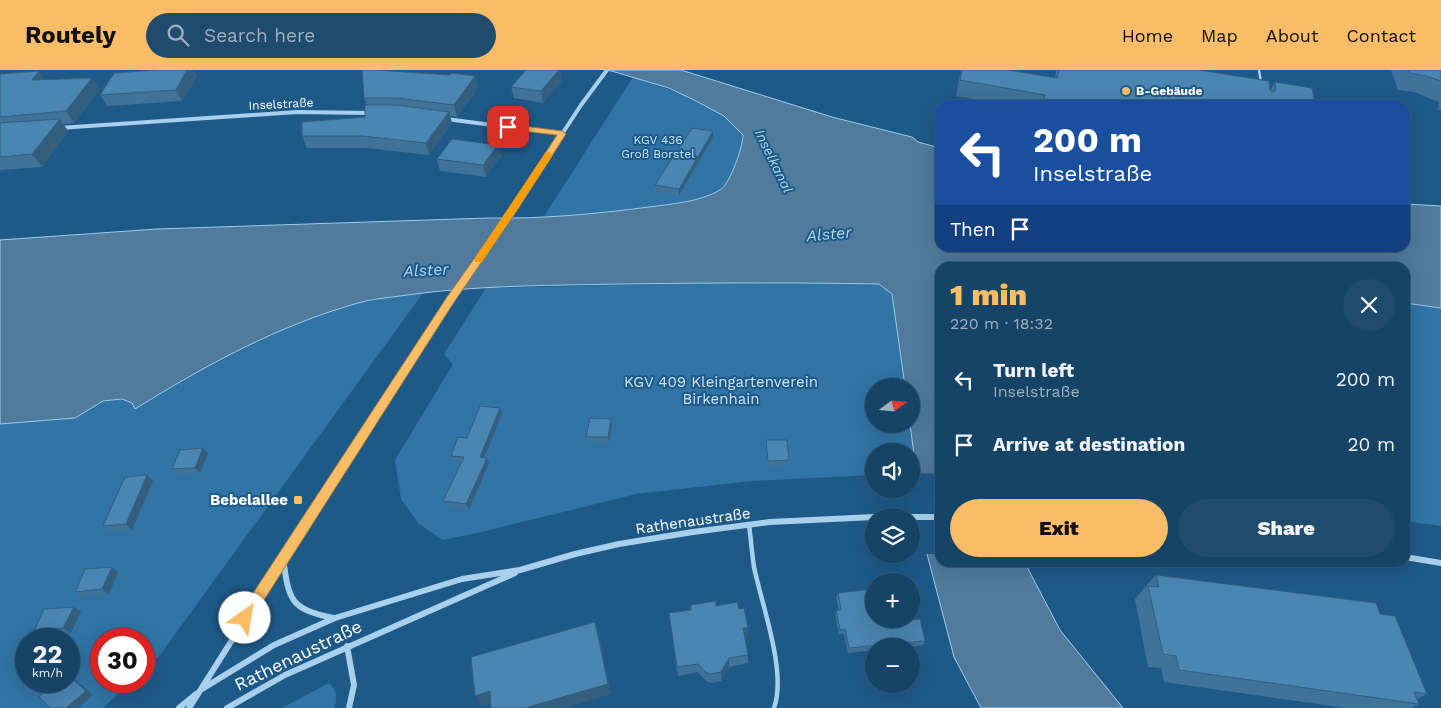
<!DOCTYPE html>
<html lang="en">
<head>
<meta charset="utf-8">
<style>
	:root { --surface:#164466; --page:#1f4b6c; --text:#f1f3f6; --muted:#9eb0bf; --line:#355c7a; --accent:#fabd67 }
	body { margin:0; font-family:"Work Sans",sans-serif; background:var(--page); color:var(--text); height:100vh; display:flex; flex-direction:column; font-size:19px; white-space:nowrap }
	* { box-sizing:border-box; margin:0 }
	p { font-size:16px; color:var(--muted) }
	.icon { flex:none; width:28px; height:28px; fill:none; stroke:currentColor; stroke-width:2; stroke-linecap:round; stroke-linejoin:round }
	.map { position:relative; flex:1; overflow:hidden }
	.drawer { position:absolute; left:935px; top:192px; width:475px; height:305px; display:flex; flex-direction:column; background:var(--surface); border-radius:15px; box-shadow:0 5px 20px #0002,0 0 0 1px var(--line) }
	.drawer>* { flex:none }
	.guide { position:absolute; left:935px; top:30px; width:475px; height:152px; border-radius:15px; box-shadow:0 5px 20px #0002,0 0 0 1px var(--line); background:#1a4fa0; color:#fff; overflow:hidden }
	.needle { width:32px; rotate:74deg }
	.controls { position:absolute; left:865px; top:308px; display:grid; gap:10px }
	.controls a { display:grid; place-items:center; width:55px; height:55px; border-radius:50%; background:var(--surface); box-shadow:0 5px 20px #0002,0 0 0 1px var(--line); font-size:25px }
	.speed { position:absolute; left:15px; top:558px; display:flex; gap:10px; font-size:25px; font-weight:700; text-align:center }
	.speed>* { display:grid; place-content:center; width:65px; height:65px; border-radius:50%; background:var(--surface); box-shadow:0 5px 20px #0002,0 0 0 1px var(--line); line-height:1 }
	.speed small { font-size:12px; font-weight:400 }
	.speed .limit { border:8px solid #d22; background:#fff; color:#111 }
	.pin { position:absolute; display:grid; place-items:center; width:42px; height:42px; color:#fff; margin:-21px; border-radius:10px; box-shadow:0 2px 8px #0006 }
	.me { position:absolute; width:55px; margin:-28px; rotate:32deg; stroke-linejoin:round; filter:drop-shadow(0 0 4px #0008) }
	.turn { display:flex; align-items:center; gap:18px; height:105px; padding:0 15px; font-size:22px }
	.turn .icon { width:65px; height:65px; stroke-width:2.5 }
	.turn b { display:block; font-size:35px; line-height:42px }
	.then { display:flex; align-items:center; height:48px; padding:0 15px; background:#0003; gap:10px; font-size:19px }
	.round { display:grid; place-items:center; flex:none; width:52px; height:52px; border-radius:26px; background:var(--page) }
	.overview { display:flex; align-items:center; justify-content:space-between; height:85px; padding:0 15px }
	h1 { font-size:30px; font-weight:800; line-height:38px; color:var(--accent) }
	.action { display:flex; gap:10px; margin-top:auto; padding:10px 15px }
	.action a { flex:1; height:58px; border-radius:30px; background:var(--accent); color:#111; font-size:20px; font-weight:800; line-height:58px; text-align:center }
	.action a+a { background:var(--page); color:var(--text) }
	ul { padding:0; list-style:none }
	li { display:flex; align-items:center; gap:15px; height:65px; padding:0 15px }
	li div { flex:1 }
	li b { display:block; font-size:19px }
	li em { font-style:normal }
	header { display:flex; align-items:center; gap:30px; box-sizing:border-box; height:70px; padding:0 25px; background:var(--accent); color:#111 }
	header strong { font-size:24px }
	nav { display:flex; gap:28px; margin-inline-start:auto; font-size:18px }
	.search { width:350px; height:45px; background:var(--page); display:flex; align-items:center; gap:12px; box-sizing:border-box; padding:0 18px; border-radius:28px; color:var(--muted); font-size:19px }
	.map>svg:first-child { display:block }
	.green { fill:#3174a6; fill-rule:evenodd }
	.water { fill:#507b9c; stroke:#9bcbed }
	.pier { fill:#1e5a88 }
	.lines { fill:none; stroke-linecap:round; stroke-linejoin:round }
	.lane-far1 { stroke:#a8cfeb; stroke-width:2.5 }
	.lane { stroke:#a8cfeb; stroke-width:4.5 }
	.street-far2 { stroke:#a8cfeb; stroke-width:4 }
	.street-far1 { stroke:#a8cfeb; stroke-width:5 }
	.street { stroke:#a8cfeb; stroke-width:6 }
	.wall { fill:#407399 }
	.shaded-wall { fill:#345e7d }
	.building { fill:#4a86b2; stroke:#345e7d }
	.route { fill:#fabd67; stroke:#a27b43 }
	.slow { fill:#f59e0b }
	.poi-dot { fill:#fabd67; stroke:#1e5a88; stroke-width:2 }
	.labels { text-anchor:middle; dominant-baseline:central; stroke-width:4; stroke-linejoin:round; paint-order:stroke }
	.far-poi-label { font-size:12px; font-weight:bold; fill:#fff; stroke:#1e5a88; text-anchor:start }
	.far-street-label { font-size:12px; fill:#fff; stroke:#1e5a88 }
	.far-park-label { font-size:12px; fill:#cde6f8; stroke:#1e5a88 }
	.far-water-label { font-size:14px; font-style:italic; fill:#b4d8f2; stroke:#1e5a88 }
	.park-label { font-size:15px; fill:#cde6f8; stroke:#1e5a88 }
	.poi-label { font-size:15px; font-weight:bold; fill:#fff; stroke:#1e5a88; text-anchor:end }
	.street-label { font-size:15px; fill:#fff; stroke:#1e5a88 }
	.water-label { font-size:16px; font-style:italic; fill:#b4d8f2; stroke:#1e5a88 }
	.near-street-label { font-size:18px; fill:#fff; stroke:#1e5a88 }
</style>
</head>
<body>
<header>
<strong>Routely</strong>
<div class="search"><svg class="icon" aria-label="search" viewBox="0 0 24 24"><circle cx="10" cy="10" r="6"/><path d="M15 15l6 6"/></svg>Search here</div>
<nav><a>Home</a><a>Map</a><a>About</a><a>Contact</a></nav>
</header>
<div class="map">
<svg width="1441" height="638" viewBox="0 0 1441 638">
	<rect width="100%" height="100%" fill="#1e5a88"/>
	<path class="green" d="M633,7C663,17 697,27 723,46C731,51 737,59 743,65C743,77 730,114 720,120C702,131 670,134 650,137C614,141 579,146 543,148Z
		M715,213L879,214L892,224L905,316H874V354H910L917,403H911V381H874V405L751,411L636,424L482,462L443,470L419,454L401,429L395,390L453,294L444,284L486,218Z
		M423,223L160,585L144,600V569H101V611H131L103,638H0V354L75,348L103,331L122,329L132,333L135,339C205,295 278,254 358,232C379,227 402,226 423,223ZM26,569H69V611H26Z
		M1405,233L1441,238V456L1405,451Z
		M329,613C337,621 338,628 334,638H282Z"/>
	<path class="water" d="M608,0H681L832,47L912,67L918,72L940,78V178H1405V134L1441,136V238L1405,233V198H940V492L1025,493L1060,560L1123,638H981L954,587L927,484L910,354L911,316H905L892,224L879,214C774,212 670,213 565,215C510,216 454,218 400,226C386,228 371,229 358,233C277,256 206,295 135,339L132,333L122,329L103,331L75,348L0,354V170L157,159L488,148C543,149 595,144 649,137C671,134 700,132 720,120C730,114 743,77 743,65L724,46L696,31L669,18Z"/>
	<path class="pier" d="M914,403L940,404V484H924Z"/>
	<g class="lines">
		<path class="lane-far1" d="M1259,0L1261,13"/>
		<path class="lane" d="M749,455C751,469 752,484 754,497C762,536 787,602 774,638"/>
		<path class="street-far2" d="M446,49L562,64
			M59,58L297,42L370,43
			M496,165L581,35L607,0"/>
		<path class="street-far1" d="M356,374L497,164"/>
		<path class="street" d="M911,447H940
			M1405,487L1441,493
			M283,488C289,531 290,539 334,548
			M347,576L354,615L349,638
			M202,619L274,575L335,548L462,509L520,500L575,484L619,474L693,462L770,452L874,447
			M179,638L196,624
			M189,638L357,373
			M227,638L285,605L515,503"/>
	</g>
	<path class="wall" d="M156,0H194L197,6L182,31L107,36L100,25Z
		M526,0H560L562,10L543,33L514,28L511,17Z
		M961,0H1008L1055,8L1056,0H1199L1270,21L1275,12L1315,33L1328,35H1008L956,26Z
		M1391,0H1441V40H1438L1439,32L1414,22L1398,20Z
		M0,4L45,10L100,19L74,53L63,54L68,61L42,97L0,100Z
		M450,5L475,6L478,17L457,47L450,46L452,53L429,85L367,78H307L302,66L365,47L367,35L364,28Z
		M713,61V67L679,125L655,121V115Z
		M498,75L501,86L486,107L440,101L437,89Z
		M502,344L484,387L489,393L469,440L446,436L443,431L462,392L453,391L451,386L467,368Z
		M612,355L609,373L588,372L586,367Z
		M766,370L789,390L788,396H768L766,376Z
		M208,384L200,403L177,405L172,399Z
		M147,405L153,411L132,460L109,462L103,456Z
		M112,497L118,502L109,524L82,527L75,522Z
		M1156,505L1380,544L1427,624L1417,629L1419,634L1411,638H1346L1164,612L1161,598L1148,597L1135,529L1143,520V519Z
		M838,523L884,551L925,571L923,575L911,577L874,576V580L848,583L844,564H839L835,545L836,540H839L836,527Z
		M716,536L739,539L748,558L747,567H745L748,585V593L729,597L721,611L710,613L705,610L698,602L678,606L669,543Z
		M81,542L71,563L41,565L34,561Z"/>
	<path class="shaded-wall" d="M187,0H194L197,6L182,31L176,20Z
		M559,0H560L562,10L543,33L541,21Z
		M39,1L47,13L32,10Z
		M475,6L478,17L457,47L454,35Z
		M92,8L100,19L74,53L66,41Z
		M449,42L452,53L429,85L426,73Z
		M60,49L68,61L42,97L32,84Z
		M713,61V67L679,125V119Z
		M498,75L501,86L486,107L483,95Z
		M500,338L502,344L482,393L480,387Z
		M611,349L612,355L609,373L608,367Z
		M203,378L208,384L200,403L195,398Z
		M487,388L489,393L469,440L466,434Z
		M147,405L153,411L132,460L126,454Z
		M112,497L118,502L109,524L102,519Z
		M74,537L81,542L71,563L63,558Z
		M595,552L599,564L611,624L565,638H528Z
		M743,558H748L747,567L742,568Z
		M729,588V597L721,611V602Z
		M69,605L73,608L93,625L79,638H66Z
		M490,621L497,632L482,636L475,626Z"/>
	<path class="building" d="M156,0H187L176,20L100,25L114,3Z
		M362,0H376L450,5L451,3L475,6L454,35L397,28H364Z
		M526,0H559L541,21L511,17Z
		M962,0H1008L1057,8L1059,0H1199L1269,11L1270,20L1272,22L1276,20L1275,12L1312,18L1315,33L1328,35H1052V33L1044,32L1045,25L960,10Z
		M1408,0H1441V11L1426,6L1410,3Z
		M39,1L32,10L92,8L66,41L0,47V4Z
		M365,35H397L449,42L426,73L362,66H302V52L365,47Z
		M60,49L32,84L0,87V53Z
		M692,58L713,61L679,119L655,115Z
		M452,69L498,75L483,95L437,89Z
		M480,336L500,338L480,387L487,388L466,434L443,431L464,387L451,386L458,367L467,368Z
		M590,348L611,349L608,367H586Z
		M766,370H787L789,390L768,391Z
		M203,378L195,398L172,399L180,380Z
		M147,405L126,454L103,456L125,407Z
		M112,497L102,519L75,522L85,499Z
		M1156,505L1376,533L1380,544L1395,546L1427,624L1414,622L1419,634L1179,600L1176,586L1163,584L1148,516L1159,517Z
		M874,519V549H883L884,551L920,549L925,571L849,578L845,559L840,560L836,540H841L838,523Z
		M716,531V536L737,532L739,539L744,538L748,558H743L748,585L729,588L721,602L710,604L705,602L698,594L677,597L669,543L691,540V535Z
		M74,537L63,558L34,561L44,539Z
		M595,552L608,614L528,637V638H491L490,621L475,626L471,587Z
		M69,606L86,621L66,638H51L39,627L57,611H69Z"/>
	<path class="route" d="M508,54L562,61L566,64L516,142L454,232L250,552L245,554L240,552L238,548L240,543L447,227L508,141L557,65L505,59L504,57Z"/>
	<path class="slow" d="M549,82L553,85L482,192H475V188L545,83Z"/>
	<g class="poi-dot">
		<circle cx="1126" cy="21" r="5"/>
		<rect x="293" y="425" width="10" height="10" rx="2.5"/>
	</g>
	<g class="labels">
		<g class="far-poi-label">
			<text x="1136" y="21">B-Gebäude</text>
		</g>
		<g class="far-street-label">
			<text transform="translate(281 34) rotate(-3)">Inselstraße</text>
		</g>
		<g class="far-park-label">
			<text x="658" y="70">KGV 436<tspan x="658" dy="14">Groß Borstel</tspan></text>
		</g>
		<g class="far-water-label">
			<text transform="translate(774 91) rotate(64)">Inselkanal</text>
		</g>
		<g class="park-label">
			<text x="721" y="312">KGV 409 Kleingartenverein<tspan x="721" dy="17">Birkenhain</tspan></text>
		</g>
		<g class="poi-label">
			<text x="288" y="430">Bebelallee</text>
		</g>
		<g class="street-label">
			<text transform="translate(693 451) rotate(-8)">Rathenaustraße</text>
		</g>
		<g class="water-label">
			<text transform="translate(829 164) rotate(-5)">Alster</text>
			<text transform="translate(426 200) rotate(-3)">Alster</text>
		</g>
		<g class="near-street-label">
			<text transform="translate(298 585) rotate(-26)">Rathenaustraße</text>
		</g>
	</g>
</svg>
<div class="controls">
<a><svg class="needle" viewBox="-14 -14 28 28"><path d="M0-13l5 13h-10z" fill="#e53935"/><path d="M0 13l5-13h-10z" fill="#9eb0bf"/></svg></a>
<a><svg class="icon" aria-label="sound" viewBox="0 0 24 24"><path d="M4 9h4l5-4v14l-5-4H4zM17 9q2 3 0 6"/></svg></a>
<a><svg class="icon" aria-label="layers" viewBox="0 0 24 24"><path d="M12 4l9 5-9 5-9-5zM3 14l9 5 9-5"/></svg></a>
<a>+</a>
<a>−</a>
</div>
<div class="speed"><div>22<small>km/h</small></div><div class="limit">30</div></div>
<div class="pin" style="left:508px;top:57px;background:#d93025"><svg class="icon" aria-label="arrive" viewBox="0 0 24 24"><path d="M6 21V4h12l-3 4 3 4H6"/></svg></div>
<svg class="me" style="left:245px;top:548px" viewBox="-20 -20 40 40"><circle r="19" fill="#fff"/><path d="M0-13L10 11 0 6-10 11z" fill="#fabd67"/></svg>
<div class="guide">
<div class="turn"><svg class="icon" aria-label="left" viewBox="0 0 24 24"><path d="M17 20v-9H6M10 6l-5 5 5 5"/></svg><div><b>200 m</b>Inselstraße</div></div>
<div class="then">Then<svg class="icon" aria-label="arrive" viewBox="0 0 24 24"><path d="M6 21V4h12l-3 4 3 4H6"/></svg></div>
</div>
<section class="drawer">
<div class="overview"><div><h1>1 min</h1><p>220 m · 18:32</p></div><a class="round"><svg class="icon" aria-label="close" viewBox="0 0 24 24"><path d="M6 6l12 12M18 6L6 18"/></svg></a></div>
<ul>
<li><svg class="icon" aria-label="left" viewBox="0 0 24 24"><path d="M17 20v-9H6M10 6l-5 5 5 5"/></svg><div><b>Turn left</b><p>Inselstraße</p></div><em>200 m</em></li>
<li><svg class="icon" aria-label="arrive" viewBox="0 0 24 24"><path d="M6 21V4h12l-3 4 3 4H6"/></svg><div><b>Arrive at destination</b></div><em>20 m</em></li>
</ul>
<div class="action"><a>Exit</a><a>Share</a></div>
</section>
</div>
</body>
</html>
